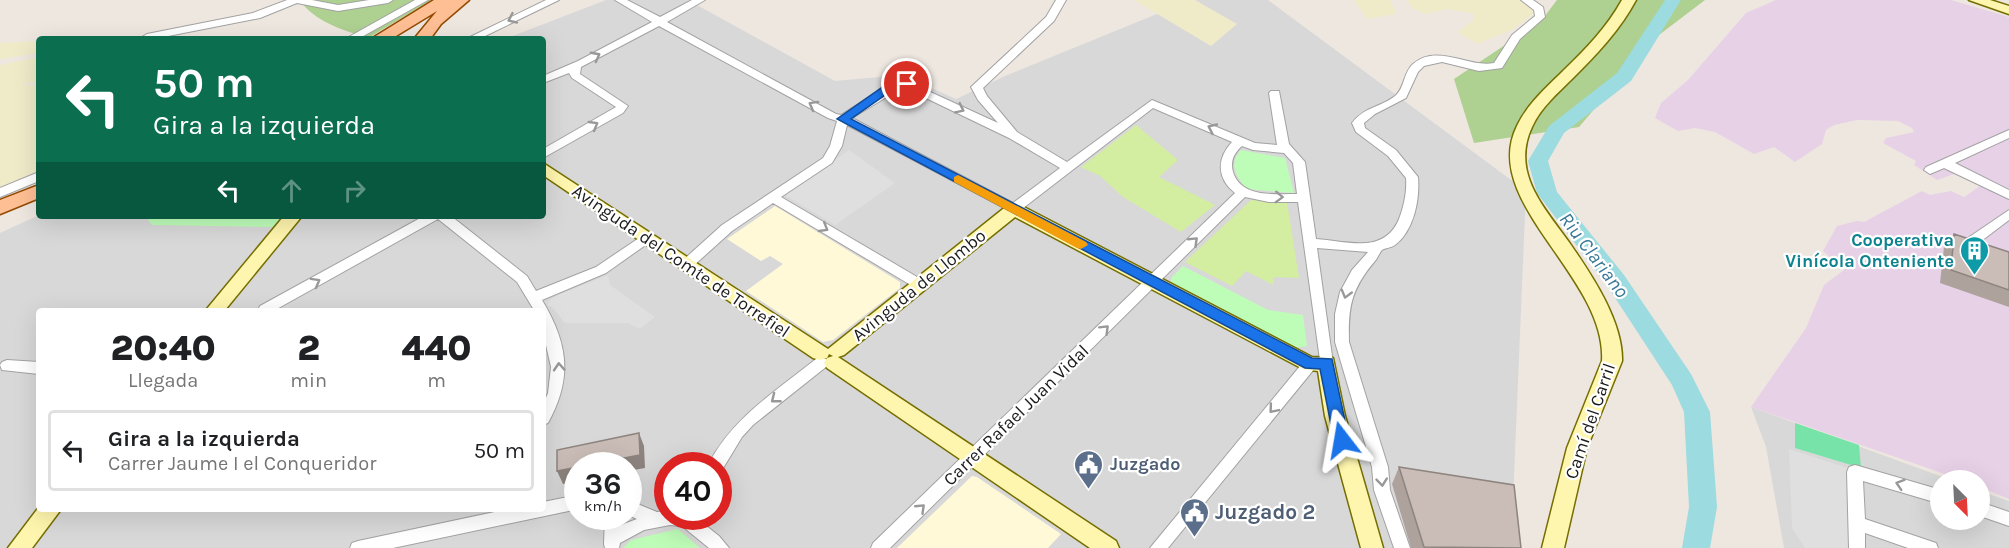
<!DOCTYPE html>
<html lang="es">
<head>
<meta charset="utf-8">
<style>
	:root { --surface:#fff; --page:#f2f2f2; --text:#202124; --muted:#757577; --line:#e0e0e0 }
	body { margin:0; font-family:Karla,sans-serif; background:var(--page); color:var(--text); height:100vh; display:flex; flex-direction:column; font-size:22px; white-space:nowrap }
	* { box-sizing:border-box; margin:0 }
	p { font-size:20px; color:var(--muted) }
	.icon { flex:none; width:33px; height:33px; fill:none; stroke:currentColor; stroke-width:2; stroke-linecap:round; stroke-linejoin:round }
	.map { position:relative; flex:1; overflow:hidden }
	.details { position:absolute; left:36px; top:308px; width:510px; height:204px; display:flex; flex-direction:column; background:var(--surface); border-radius:6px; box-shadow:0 6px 24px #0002 }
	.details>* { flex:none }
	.guide { position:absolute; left:36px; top:36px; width:510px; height:183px; border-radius:6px; box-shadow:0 6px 24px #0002; background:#0b6e4f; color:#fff; overflow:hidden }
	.needle { width:39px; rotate:156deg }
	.controls { position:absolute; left:1930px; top:470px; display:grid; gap:12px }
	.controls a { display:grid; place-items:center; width:60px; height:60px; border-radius:50%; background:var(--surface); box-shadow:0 6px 24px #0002; font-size:30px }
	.speed { position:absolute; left:564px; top:452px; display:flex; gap:12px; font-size:30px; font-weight:700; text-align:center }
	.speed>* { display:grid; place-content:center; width:78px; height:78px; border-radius:50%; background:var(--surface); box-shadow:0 6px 24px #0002; line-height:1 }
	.speed small { font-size:15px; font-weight:400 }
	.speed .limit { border:9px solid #d22; background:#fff; color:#111 }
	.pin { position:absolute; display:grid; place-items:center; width:51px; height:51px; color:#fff; margin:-26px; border:3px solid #fff; border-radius:50%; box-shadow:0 2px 6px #0007 }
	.me { position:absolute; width:66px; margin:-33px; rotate:346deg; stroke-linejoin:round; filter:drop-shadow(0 0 4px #0008) }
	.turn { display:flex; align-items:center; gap:21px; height:126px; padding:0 18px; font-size:27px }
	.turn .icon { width:78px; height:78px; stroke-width:2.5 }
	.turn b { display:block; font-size:42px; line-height:51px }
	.lanes { display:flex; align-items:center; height:57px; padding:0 18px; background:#0003; justify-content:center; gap:30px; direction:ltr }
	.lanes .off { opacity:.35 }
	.eta { display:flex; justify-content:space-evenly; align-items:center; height:102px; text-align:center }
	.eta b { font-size:36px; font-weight:800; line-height:42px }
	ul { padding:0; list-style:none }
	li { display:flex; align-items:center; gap:18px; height:81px; margin:0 12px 9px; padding:0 6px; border:3px solid var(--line); border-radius:6px }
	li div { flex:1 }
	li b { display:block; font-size:22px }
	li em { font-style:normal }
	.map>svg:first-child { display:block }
	.residential { fill:#d9d8d8; fill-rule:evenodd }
	.industrial { fill:#e7d1e7 }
	.education { fill:#fff9d8 }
	.farmland { fill:#efebc9 }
	.grass { fill:#d3eda1 }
	.forest { fill:#aed091 }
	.park { fill:#befdb8 }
	.pitch { fill:#77e3a8 }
	.parking { fill:#dfdfdf }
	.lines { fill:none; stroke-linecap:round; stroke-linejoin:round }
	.river { fill:#9cdbdf; fill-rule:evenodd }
	.street-casing { stroke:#a2a2a2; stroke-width:2 }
	.secondary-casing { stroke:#756e00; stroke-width:3 }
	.primary-casing { stroke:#934a00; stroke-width:3 }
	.street { fill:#fff; fill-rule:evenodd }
	.secondary { fill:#fef5ae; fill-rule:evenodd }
	.primary { fill:#ffbf94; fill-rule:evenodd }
	.wall { fill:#aea29d }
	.shaded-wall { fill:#8d847f }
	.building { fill:#cabcb6; stroke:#8d847f; stroke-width:1.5 }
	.oneway { stroke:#989898 }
	.route { fill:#1a73e8; stroke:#114b97; stroke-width:1.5 }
	.slow { fill:#f59e0b }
	.labels { text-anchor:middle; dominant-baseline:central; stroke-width:4.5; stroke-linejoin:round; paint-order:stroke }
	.culture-label { font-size:18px; font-weight:bold; fill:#0d838f; stroke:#fff; text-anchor:end }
	.street-label { font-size:18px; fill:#1b1b1b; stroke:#fff }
	.service-label { font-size:18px; font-weight:bold; fill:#4e5e75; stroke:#fff; text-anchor:start }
	.water-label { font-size:20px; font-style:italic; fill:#3b7998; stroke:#fff }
	.near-service-label { font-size:21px; font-weight:bold; fill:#4e5e75; stroke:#fff; text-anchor:start }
</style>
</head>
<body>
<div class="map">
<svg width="2009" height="548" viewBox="0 0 2009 548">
	<rect width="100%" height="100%" fill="#eee7e0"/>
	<path class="residential" d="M606,0H688L835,81L902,75L956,99L1005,76L1191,0H1268L1526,191L1511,548H0V233L39,215L543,216V39H505ZM39,310H543V508H39ZM578,465H628V516H578ZM668,465H718V516H668Z
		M1751,407L1951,480H1941V519H1980V491L2009,501V548H1784L1766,447Z"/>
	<path class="industrial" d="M1776,0H1951L2009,17V499L1980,487V480H1962L1751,407L1806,328L1824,285L1848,267L1849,264L1830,257L1823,251L1837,226L1857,221L1864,222L1922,191L1930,195L1951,191L1964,197L1980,186L1954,174L1937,180L1914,165L1916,161L1883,143L1886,138L1914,132L1912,128L1898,121L1857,120L1834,125L1826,130L1822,144L1795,162L1774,147L1754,154L1715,132L1695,128L1678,131L1655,118L1661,103L1688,80L1746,13Z"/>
	<path class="education" d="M775,206L900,282V288L833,340L823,342L746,291L783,264L770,256L761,261L727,239Z
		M972,476L977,477L1061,534L1048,548H897Z"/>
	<path class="farmland" d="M1134,0H1195L1237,24L1211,46Z
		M1354,0H1390L1397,14L1367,19Z
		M1407,0H1525L1536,12L1512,30L1478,44L1457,32L1474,20V14L1448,9L1425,14L1412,8Z
		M39,41V53L0,59V43Z
		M39,57V81L19,85H39V146L36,147L39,156V174L0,191V65Z"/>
	<path class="grass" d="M1136,125L1178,160L1159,177L1215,205L1181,232L1123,197L1100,176L1081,167Z
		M1251,200L1287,202L1299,278L1273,277L1274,285L1246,271L1232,286L1185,262Z"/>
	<path class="forest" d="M300,0H432L368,38C345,31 313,21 300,0Z
		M1557,0H1705L1655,38L1579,127L1474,143L1454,79L1541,21Z"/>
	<path class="park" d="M1241,150L1285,158L1294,193L1247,189C1236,177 1228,164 1241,150Z
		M145,216H283L274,227L152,225Z
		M1183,266L1268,310L1303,315L1307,346L1292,348L1170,284L1172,277Z
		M678,529L700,548H623L631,540Z"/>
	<path class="pitch" d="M1795,423L1859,445L1861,468L1795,448Z"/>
	<path class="parking" d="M849,150L895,183L835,225L785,195Z
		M608,275L610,285L655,317L640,329L628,323H565L551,306H547L550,300L558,295Z
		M1789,449L1847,468L1851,548H1805L1792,528Z"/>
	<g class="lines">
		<path class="river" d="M1665,0H1681L1631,81L1564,133L1548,161L1557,192L1624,275L1691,374L1710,412L1717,507L1710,548H1682L1689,507L1684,412L1672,385L1608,287L1537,193L1528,161L1549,126L1617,73Z"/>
		<defs>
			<path id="street" d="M287,0H312L338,5L369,0H393L388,3L338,11L297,3L260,18L153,39H143L142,37L147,34L253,13Z
				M415,0H428L358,39H345Z
				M546,0H559L479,39H466Z
				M615,0H627L660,17L692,0H705L667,22L836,114L841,115L891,83L904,80L998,123L978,100L971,87L1046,17L1056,0H1066L1054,21L983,88L987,96L1017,132L1067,162L1152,100L1255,143L1277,145L1269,93L1271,91H1279L1289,144L1305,162L1316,239C1347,241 1384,255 1399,219C1404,206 1407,192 1406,178L1388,156L1356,132L1352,123C1364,107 1381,107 1395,96C1405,88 1403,73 1413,64C1437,43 1468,68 1494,63L1512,35L1535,16L1534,10L1521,0H1533L1543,7L1545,17L1520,39L1502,68L1479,71L1442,62L1424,66L1418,72L1406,98L1375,114L1364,123L1365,128L1396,150L1418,177C1420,199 1414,231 1395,245C1391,248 1385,248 1382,250C1380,252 1377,259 1375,261C1351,289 1348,307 1349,342L1388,467L1390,490L1410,548H1394L1374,490L1372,467L1335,342V314L1340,292L1352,270L1368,252L1317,248L1333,363L1331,367H1321L1298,202H1269L1245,197L890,548H871L873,543L1235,193C1216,178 1217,158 1232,142L1153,108L1018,212L1014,213L847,125L842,146L832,163L781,197L924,281L926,284L924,287H914L773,203L732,231L691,268H681L679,265L681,262L722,225L823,158L830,146L837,121L828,118L659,26L581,67L580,74L628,106L623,113L543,158V149L616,107L572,78L569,73L543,83V76L578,61L652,22ZM903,87L1009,138L1060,168L1013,203L852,118ZM1242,146L1253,150L1284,153L1293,163L1297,194C1275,194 1241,198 1233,172C1230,161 1234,153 1242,146Z
				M2009,130V138L1955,163L2009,190V199L1944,168L1930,174L1924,170L1926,167Z
				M39,172V181L0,197V188Z
				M2009,210V220L1972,248H1962L1960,245L1962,242Z
				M424,216H451L527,276L536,291L596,267L642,236H652L654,239L606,273L542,300C568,343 573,378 548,423L543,425V405L548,393L551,367L543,332V310H534L517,282L438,219L275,310H258L260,306Z
				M821,358L826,359L828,363L826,367L753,425L742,437L722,470L718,471V465H708C732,418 776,391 816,359Z
				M1310,358L1315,360L1317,364L1315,368L1168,548H1150L1305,360Z
				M7,360L39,362V374L2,370L0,365L2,362Z
				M1855,465L1941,490V504L1863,481L1865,519L1936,543L1938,548H1908L1865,533V548H1849L1847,472L1849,467Z
				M578,495V509L393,548H350L352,543L358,541L513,508H543V502Z
				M628,500L657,512L668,511V516H694L719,536L729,548H709L682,526L670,525L644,530L620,543L619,548H605L604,544L605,516H621V525L637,519L628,515Z
				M1980,502L2009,512V526L1980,516Z"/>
			<path id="secondary" d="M1622,0H1636C1620,30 1597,54 1573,78C1558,93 1541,107 1532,127C1510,174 1546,209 1571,245C1593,277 1623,322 1622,361L1587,448L1564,548H1542L1567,448L1602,361C1607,277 1479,202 1517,126C1528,103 1547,87 1564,70C1586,49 1607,27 1622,0Z
				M1969,0H1990L2009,6V14Z
				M543,163L828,349L1008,205H1020L1312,357L1333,358L1345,416L1383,548H1361L1325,416L1318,371L1303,369L1015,217L844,355L838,357L1116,541L1119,548H1090L827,368L824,363L827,358L833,356L829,354L827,358L820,360L813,358L543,175Z
				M284,216H302L225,310H206Z
				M39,507L62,508L32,548H8Z"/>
			<path id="primary" d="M434,0H469L441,24L430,39H414L437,11L391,39H371Z
				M39,185V198L0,214V200Z"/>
		</defs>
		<use href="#street" class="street-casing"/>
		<use href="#secondary" class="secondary-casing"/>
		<use href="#primary" class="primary-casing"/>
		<use href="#street" class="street"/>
		<use href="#secondary" class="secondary"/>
		<use href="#primary" class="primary"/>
	</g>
	<path class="wall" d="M1954,234L2009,252V307L1940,283L1944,247Z
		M1399,467L1520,546L1521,548H1411L1392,484Z"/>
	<path class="shaded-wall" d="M639,433L644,446L645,468L628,471V465H587Z
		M578,467V481L563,484L557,471Z"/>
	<path class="building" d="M1954,234L2009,252V290L1951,270Z
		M639,433L640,455L587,465H578V467L557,471V450Z
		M1399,467L1514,485L1521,548L1424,547Z"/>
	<defs><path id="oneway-chevron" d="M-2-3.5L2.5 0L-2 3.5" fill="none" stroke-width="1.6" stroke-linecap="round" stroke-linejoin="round" transform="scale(1.5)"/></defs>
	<g class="oneway">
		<use href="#oneway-chevron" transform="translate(512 19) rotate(155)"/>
		<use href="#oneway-chevron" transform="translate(596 56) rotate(-28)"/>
		<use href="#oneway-chevron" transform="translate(813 105) rotate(-151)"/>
		<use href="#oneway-chevron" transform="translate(960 109) rotate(26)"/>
		<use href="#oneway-chevron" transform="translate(594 125) rotate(-30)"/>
		<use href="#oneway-chevron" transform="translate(1212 128) rotate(-155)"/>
		<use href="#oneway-chevron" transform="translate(1279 197) rotate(2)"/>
		<use href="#oneway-chevron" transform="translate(824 228) rotate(31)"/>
		<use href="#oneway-chevron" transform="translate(1194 241) rotate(-44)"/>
		<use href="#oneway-chevron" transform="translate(316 282) rotate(-29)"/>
		<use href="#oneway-chevron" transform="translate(1346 294) rotate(106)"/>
		<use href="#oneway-chevron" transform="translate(1105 329) rotate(-45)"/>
		<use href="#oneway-chevron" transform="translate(559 367) rotate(-94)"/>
		<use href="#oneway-chevron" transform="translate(775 399) rotate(142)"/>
		<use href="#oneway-chevron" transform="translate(1273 409) rotate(130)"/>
		<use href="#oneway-chevron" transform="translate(1382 482) rotate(84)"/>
		<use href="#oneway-chevron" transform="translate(1900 484) rotate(-162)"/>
		<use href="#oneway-chevron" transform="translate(921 508) rotate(-44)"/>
	</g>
	<path class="route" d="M907,80L913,84L911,86L891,91L851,119L1312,358L1332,359L1349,440L1347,444L1342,446L1334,440L1320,369L1305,368L837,119L884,86Z"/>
	<path class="slow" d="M958,175L1086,242L1088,245L1081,249L1077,248L954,182V177Z"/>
	<defs>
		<symbol id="building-pin" viewBox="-11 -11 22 30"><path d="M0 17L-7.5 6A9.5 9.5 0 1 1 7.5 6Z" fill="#0f9aa8" stroke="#fff"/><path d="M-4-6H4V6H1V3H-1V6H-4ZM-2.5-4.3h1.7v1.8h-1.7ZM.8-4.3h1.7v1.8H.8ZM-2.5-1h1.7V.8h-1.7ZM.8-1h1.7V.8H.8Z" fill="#fff"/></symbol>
		<symbol id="civic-pin" viewBox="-11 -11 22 30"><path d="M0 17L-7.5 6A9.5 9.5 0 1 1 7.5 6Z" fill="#5c6f8a" stroke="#fff"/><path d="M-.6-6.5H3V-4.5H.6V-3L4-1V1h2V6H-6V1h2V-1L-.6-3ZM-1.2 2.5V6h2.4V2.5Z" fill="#fff"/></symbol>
	</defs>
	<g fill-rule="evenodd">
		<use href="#building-pin" x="1958" y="234" width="33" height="45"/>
		<use href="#civic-pin" x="1072" y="448" width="33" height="45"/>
		<use href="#civic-pin" x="1178" y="496" width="33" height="45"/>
	</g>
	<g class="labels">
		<g class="culture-label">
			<text x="1954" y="240">Cooperativa<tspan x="1954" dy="21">Vinícola Onteniente</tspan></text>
		</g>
		<g class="street-label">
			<text transform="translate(681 261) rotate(34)">Avinguda del Comte de Torrefiel</text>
			<text transform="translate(919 285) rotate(-39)">Avinguda de Llombo</text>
			<text transform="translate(1016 415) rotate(-44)">Carrer Rafael Juan Vidal</text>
			<text transform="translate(1590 421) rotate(-71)">Camí del Carril</text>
		</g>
		<g class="service-label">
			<text x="1110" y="464">Juzgado</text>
		</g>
		<g class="water-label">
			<text transform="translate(1594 255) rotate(53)">Riu Clariano</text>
		</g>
		<g class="near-service-label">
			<text x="1215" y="512">Juzgado 2</text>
		</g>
	</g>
</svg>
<div class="controls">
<a><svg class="needle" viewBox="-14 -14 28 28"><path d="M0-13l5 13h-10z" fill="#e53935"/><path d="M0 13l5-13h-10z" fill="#757577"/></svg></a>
</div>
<div class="speed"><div>36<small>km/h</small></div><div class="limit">40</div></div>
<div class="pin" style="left:907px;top:84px;background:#d93025"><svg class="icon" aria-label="arrive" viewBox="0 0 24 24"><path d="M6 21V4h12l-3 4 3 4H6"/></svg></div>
<svg class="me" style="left:1342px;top:440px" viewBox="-20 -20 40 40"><path d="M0-17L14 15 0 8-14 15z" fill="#1a73e8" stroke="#fff" stroke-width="4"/></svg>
<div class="guide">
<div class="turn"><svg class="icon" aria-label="left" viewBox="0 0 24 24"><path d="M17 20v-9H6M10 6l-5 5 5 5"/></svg><div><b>50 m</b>Gira a la izquierda</div></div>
<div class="lanes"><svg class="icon" aria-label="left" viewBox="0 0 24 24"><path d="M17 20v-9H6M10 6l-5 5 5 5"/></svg><svg class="icon off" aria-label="ahead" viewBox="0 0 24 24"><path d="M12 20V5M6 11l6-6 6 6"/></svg><svg class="icon off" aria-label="right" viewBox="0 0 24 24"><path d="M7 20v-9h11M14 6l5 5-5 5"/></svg></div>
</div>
<section class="details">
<div class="eta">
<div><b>20:40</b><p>Llegada</p></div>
<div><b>2</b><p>min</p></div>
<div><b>440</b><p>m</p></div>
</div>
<ul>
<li><svg class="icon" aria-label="left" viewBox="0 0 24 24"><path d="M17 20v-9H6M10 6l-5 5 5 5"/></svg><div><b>Gira a la izquierda</b><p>Carrer Jaume I el Conqueridor</p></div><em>50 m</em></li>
</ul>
</section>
</div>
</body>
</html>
